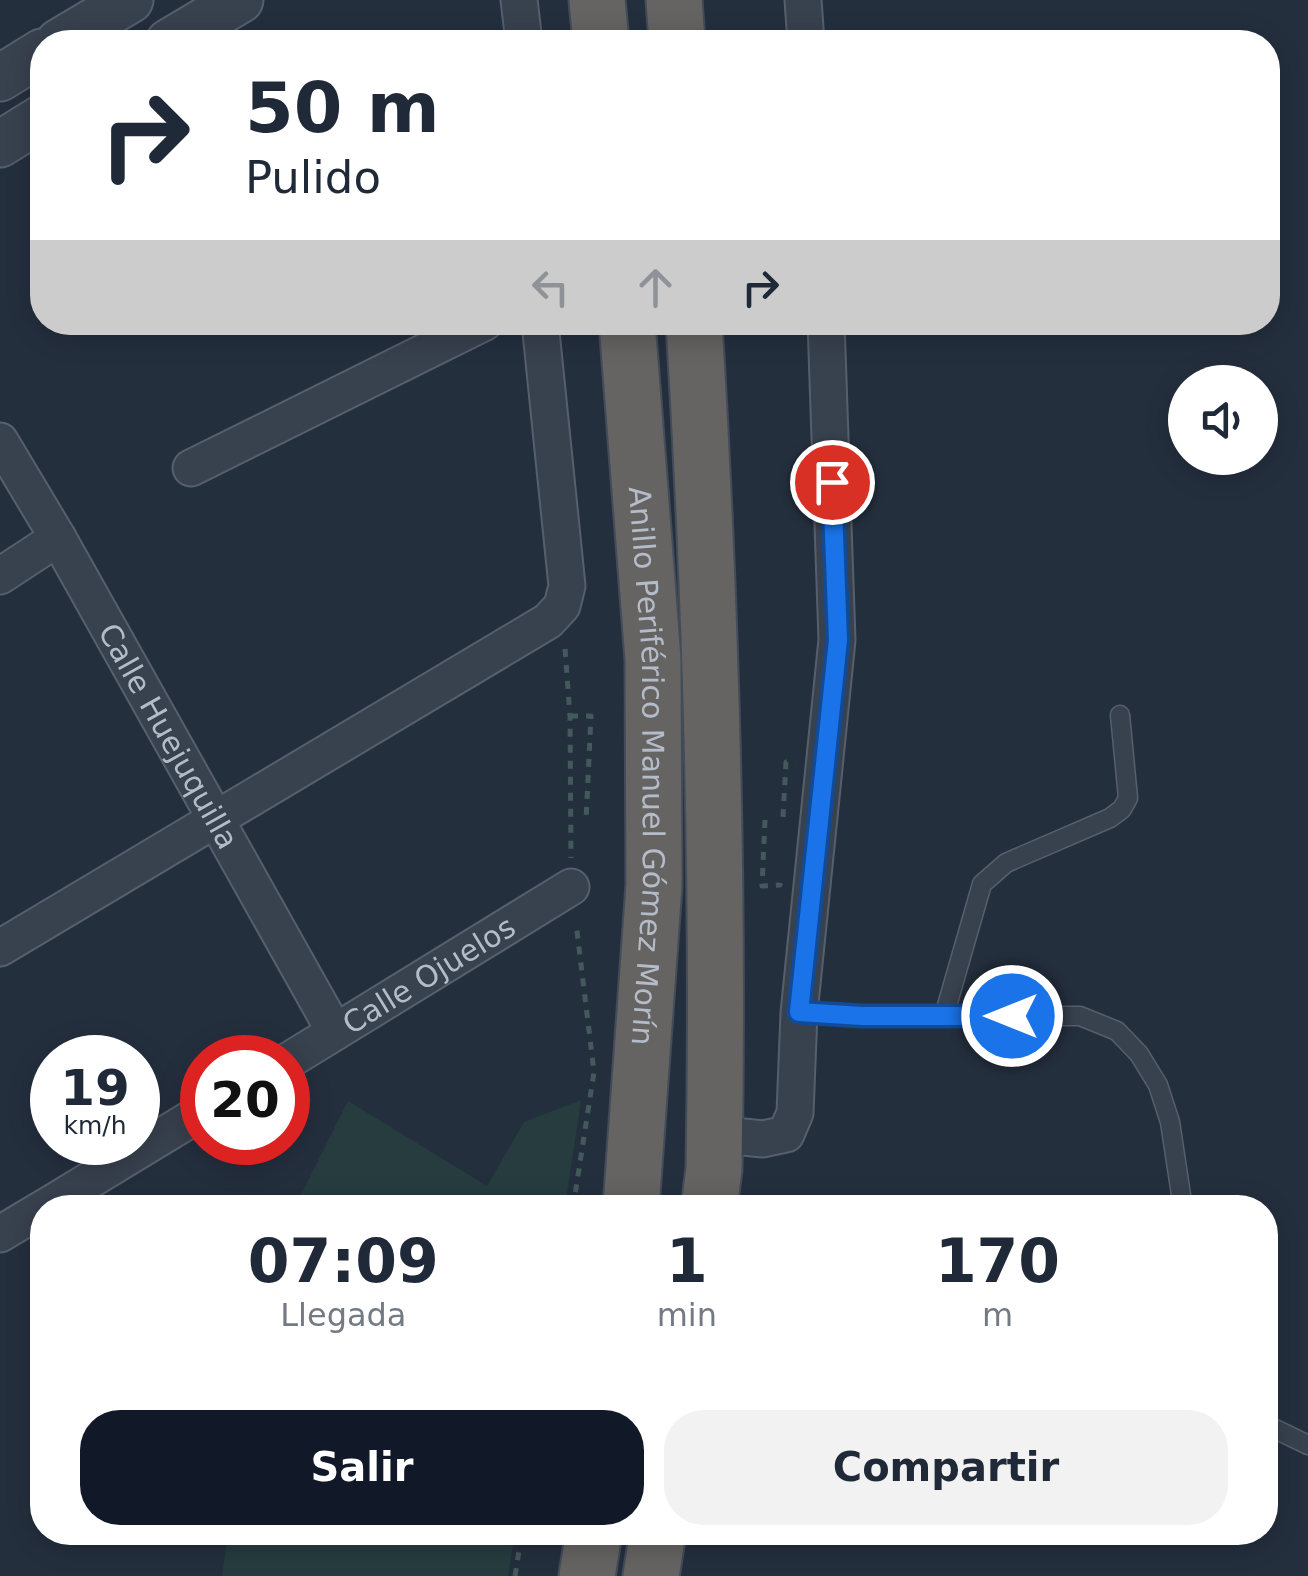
<!DOCTYPE html>
<html lang="es">
<head>
<meta charset="utf-8">
<style>
	:root { --surface:#fff; --page:#f2f2f3; --text:#1f2937; --muted:#747a83; --accent:#111827 }
	body { margin:0; font-family:"DejaVu Sans",sans-serif; background:var(--page); color:var(--text); height:100vh; display:flex; flex-direction:column; font-size:38px; white-space:nowrap }
	* { box-sizing:border-box; margin:0 }
	p { font-size:32px; color:var(--muted) }
	.icon { flex:none; width:55px; height:55px; fill:none; stroke:currentColor; stroke-width:2; stroke-linecap:round; stroke-linejoin:round }
	.map { position:relative; flex:1; overflow:hidden }
	.side { position:absolute; left:30px; top:1195px; width:1248px; height:350px; display:flex; flex-direction:column; background:var(--surface); border-radius:40px; box-shadow:0 5px 25px #0003 }
	.side>* { flex:none }
	.hud { position:absolute; left:30px; top:30px; width:1250px; height:305px; border-radius:40px; box-shadow:0 5px 25px #0003; background:#fff; color:var(--text); overflow:hidden }
	.controls { position:absolute; left:1168px; top:365px; display:grid; gap:20px }
	.controls a { display:grid; place-items:center; width:110px; height:110px; border-radius:50%; background:var(--surface); box-shadow:0 5px 25px #0003; font-size:50px }
	.speed { position:absolute; left:30px; top:1035px; display:flex; gap:20px; font-size:50px; font-weight:700; text-align:center }
	.speed>* { display:grid; place-content:center; width:130px; height:130px; border-radius:50%; background:var(--surface); box-shadow:0 5px 25px #0003; line-height:1 }
	.speed small { font-size:25px; font-weight:400 }
	.speed .limit { border:15px solid #d22; background:#fff; color:#111 }
	.pin { position:absolute; display:grid; place-items:center; width:85px; height:85px; color:#fff; margin:-42px; border:5px solid #fff; border-radius:50%; box-shadow:0 2px 10px #0007 }
	.me { position:absolute; width:110px; margin:-55px; rotate:270deg; stroke-linejoin:round; filter:drop-shadow(0 0 8px #0008) }
	.turn { display:flex; align-items:center; gap:35px; height:210px; padding:0 50px; font-size:45px }
	.turn .icon { width:130px; height:130px; stroke-width:2.5 }
	.turn b { display:block; font-size:70px; line-height:85px }
	.lanes { display:flex; align-items:center; height:95px; padding:0 50px; background:#0003; justify-content:center; gap:50px; direction:ltr }
	.lanes .off { opacity:.35 }
	.eta { display:flex; justify-content:space-evenly; align-items:center; height:170px; text-align:center }
	.eta b { font-size:60px; font-weight:700; line-height:70px }
	.button { display:flex; gap:20px; margin-top:auto; padding:20px 50px }
	.button a { flex:1; height:115px; border-radius:40px; background:var(--accent); color:#fff; font-size:40px; font-weight:700; line-height:115px; text-align:center }
	.button a+a { background:var(--page); color:var(--text) }
	.map>svg:first-child { display:block }
	.green { fill:#263c3f }
	.lines { fill:none; stroke-linecap:round; stroke-linejoin:round }
	.service-casing { stroke:#565f6c; stroke-width:21 }
	.minor-casing { stroke:#565f6c; stroke-width:39 }
	.tertiary-casing { stroke:#565f6c; stroke-width:49 }
	.trunk-casing { stroke:#434c59; stroke-width:59 }
	.path { stroke:#44595c; stroke-width:5; stroke-dasharray:8 8; stroke-linecap:butt }
	.service { stroke:#38414e; stroke-width:18 }
	.minor { stroke:#38414e; stroke-width:35 }
	.tertiary { stroke:#38414e; stroke-width:45 }
	.trunk { stroke:#656462; stroke-width:55 }
	.route-casing { stroke:#114b97; stroke-width:25 }
	.route { stroke:#1a73e8; stroke-width:18 }
	.labels { text-anchor:middle; dominant-baseline:central; stroke-width:8; stroke-linejoin:round; paint-order:stroke }
	.street-label { font-size:30px; fill:#b4bcc9; stroke:#1d2633 }
</style>
</head>
<body>
<div class="map">
<svg width="1308" height="1576" viewBox="0 0 1308 1576">
	<rect width="100%" height="100%" fill="#242f3e"/>
	<path class="green" d="M581,1100L565,1207H295L348,1101L487,1186L524,1122Z
		M228,1532H515V1533L508,1576H222Z"/>
	<g class="lines">
		<defs>
			<path id="service" d="M799,1013L862,1016H1080L1117,1031L1139,1054L1158,1085L1170,1122L1183,1208
				M944,1016L982,884L1006,863L1110,818L1122,809L1128,798L1120,715
				M1265,1424L1308,1445"/>
			<g id="minor">
				<path d="M519,0L524,42"/>
				<path d="M803,0L806,42"/>
				<path id="s1" d="M0,441L58,538L335,1032"/>
				<path d="M191,468L485,322"/>
				<path d="M0,576L58,538"/>
				<path d="M0,948L548,621L562,606L567,586L540,322"/>
				<path id="s2" d="M288,1061L571,887"/>
				<path d="M715,1134L763,1139L786,1134L795,1113L799,1013L837,640L826,322"/>
				<path d="M44,1208L202,1112"/>
				<path d="M0,1234L42,1209"/>
			</g>
			<path id="tertiary" d="M59,42L130,0
				M169,42L240,0
				M0,78L42,52
				M0,144L42,118"/>
			<g id="trunk">
				<path d="M597,0L601,42"/>
				<path d="M674,0L677,42"/>
				<path id="s3" d="M627,322L653,659L654,885L631,1208"/>
				<path d="M694,322C711,605 719,886 714,1169L709,1208"/>
				<path d="M587,1576L594,1532"/>
				<path d="M651,1576L658,1532"/>
			</g>
		</defs>
		<use href="#service" class="service-casing"/>
		<use href="#minor" class="minor-casing"/>
		<use href="#tertiary" class="tertiary-casing"/>
		<use href="#trunk" class="trunk-casing"/>
		<path class="path" d="M565,649L570,716L571,858
			M570,716H591L586,821
			M783,817L786,762L795,761
			M765,820L762,886L780,885V883
			M573,1208L594,1072L576,923
			M515,1576L522,1532"/>
		<use href="#service" class="service"/>
		<use href="#minor" class="minor"/>
		<use href="#tertiary" class="tertiary"/>
		<use href="#trunk" class="trunk"/>
	</g>
	<g class="lines">
		<defs>
			<path id="route" d="M832,482L838,640L799,1012L862,1016H1012"/>
		</defs>
		<use href="#route" class="route-casing"/>
		<use href="#route" class="route"/>
	</g>
	<g class="labels">
		<g class="street-label">
			<text stroke="none"><textPath href="#s1" startOffset="340">Calle Huejuquilla</textPath></text>
			<text stroke="none"><textPath href="#s3" startOffset="445">Anillo Periférico Manuel Gómez Morín</textPath></text>
			<text stroke="none"><textPath href="#s2" startOffset="165">Calle Ojuelos</textPath></text>
		</g>
	</g>
</svg>
<div class="controls">
<a><svg class="icon" aria-label="sound" viewBox="0 0 24 24"><path d="M4 9h4l5-4v14l-5-4H4zM17 9q2 3 0 6"/></svg></a>
</div>
<div class="speed"><div>19<small>km/h</small></div><div class="limit">20</div></div>
<div class="pin" style="left:832px;top:482px;background:#d93025"><svg class="icon" aria-label="arrive" viewBox="0 0 24 24"><path d="M6 21V4h12l-3 4 3 4H6"/></svg></div>
<svg class="me" style="left:1012px;top:1016px" viewBox="-20 -20 40 40"><circle r="17" fill="#1a73e8" stroke="#fff" stroke-width="3"/><path d="M0-11L8 9 0 5-8 9z" fill="#fff"/></svg>
<div class="hud">
<div class="turn"><svg class="icon" aria-label="right" viewBox="0 0 24 24"><path d="M7 20v-9h11M14 6l5 5-5 5"/></svg><div><b>50 m</b>Pulido</div></div>
<div class="lanes"><svg class="icon off" aria-label="left" viewBox="0 0 24 24"><path d="M17 20v-9H6M10 6l-5 5 5 5"/></svg><svg class="icon off" aria-label="ahead" viewBox="0 0 24 24"><path d="M12 20V5M6 11l6-6 6 6"/></svg><svg class="icon" aria-label="right" viewBox="0 0 24 24"><path d="M7 20v-9h11M14 6l5 5-5 5"/></svg></div>
</div>
<section class="side">
<div class="eta">
<div><b>07:09</b><p>Llegada</p></div>
<div><b>1</b><p>min</p></div>
<div><b>170</b><p>m</p></div>
</div>
<div class="button"><a>Salir</a><a>Compartir</a></div>
</section>
</div>
</body>
</html>
